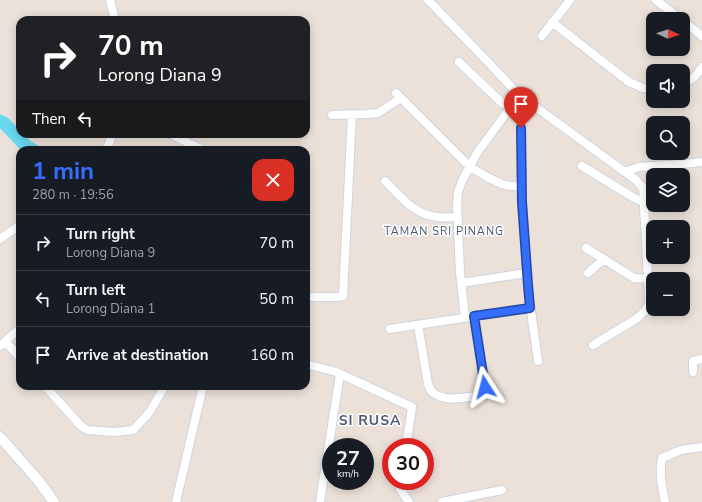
<!DOCTYPE html>
<html lang="en">
<head>
<meta charset="utf-8">
<style>
	:root { --surface:#171b24; --page:#20242c; --text:#f1f3f6; --muted:#9ea1a6; --line:#363941; --accent:#356dfc }
	body { margin:0; font-family:"Nunito Sans",sans-serif; background:var(--page); color:var(--text); height:100vh; display:flex; flex-direction:column; font-size:15px; white-space:nowrap }
	* { box-sizing:border-box; margin:0 }
	p { font-size:13px; color:var(--muted) }
	.icon { flex:none; width:22px; height:22px; fill:none; stroke:currentColor; stroke-width:2; stroke-linecap:round; stroke-linejoin:round }
	.map { position:relative; flex:1; overflow:hidden }
	.sheet { position:absolute; left:16px; top:146px; width:294px; height:244px; display:flex; flex-direction:column; background:var(--surface); border-radius:12px; box-shadow:0 2px 10px #0003 }
	.sheet>* { flex:none }
	.banner { position:absolute; left:16px; top:16px; width:294px; height:122px; border-radius:12px; box-shadow:0 2px 10px #0003; background:#202124; color:#fff; overflow:hidden }
	.needle { width:26px; rotate:93deg }
	.controls { position:absolute; left:646px; top:12px; display:grid; gap:8px }
	.controls a { display:grid; place-items:center; width:44px; height:44px; border-radius:8px; background:var(--surface); box-shadow:0 2px 10px #0003; font-size:20px }
	.speed { position:absolute; left:322px; top:438px; display:flex; gap:8px; font-size:20px; font-weight:700; text-align:center }
	.speed>* { display:grid; place-content:center; width:52px; height:52px; border-radius:50%; background:var(--surface); box-shadow:0 2px 10px #0003; line-height:1 }
	.speed small { font-size:10px; font-weight:400 }
	.speed .limit { border:6px solid #d22; background:#fff; color:#111 }
	.pin { position:absolute; display:grid; place-items:center; width:34px; height:34px; color:#fff; margin:-41px -17px; border-radius:50% 50% 50% 0; rotate:-45deg; box-shadow:0 0 4px #0007 }
	.pin .icon { rotate:45deg }
	.me { position:absolute; width:44px; margin:-22px; rotate:351deg; stroke-linejoin:round; filter:drop-shadow(0 0 3px #0008) }
	.turn { display:flex; align-items:center; gap:14px; height:84px; padding:0 16px; font-size:18px }
	.turn .icon { width:52px; height:52px; stroke-width:2.5 }
	.turn b { display:block; font-size:28px; line-height:34px }
	.then { display:flex; align-items:center; height:38px; padding:0 16px; background:#0003; gap:8px; font-size:15px }
	.round { display:grid; place-items:center; flex:none; width:42px; height:42px; border-radius:12px; background:var(--page) }
	.head { display:flex; align-items:center; justify-content:space-between; height:68px; padding:0 16px }
	h1 { font-size:24px; font-weight:700; line-height:30px; color:var(--accent) }
	ul { padding:0; list-style:none }
	li { display:flex; align-items:center; gap:12px; height:56px; padding:0 16px; border-top:1px solid var(--line) }
	li div { flex:1 }
	li b { display:block; font-size:15px }
	li em { font-style:normal }
	.map>svg:first-child { display:block }
	.lines { fill:none; stroke-linecap:round; stroke-linejoin:round }
	.river { stroke:#69d9f0; stroke-width:13 }
	.minor-casing { stroke:#ced4e1; stroke-width:10 }
	.tertiary-casing { stroke:#ced4e1; stroke-width:12 }
	.minor { stroke:#fff; stroke-width:8 }
	.tertiary { stroke:#fff; stroke-width:10 }
	.route-casing { stroke:#2247a4; stroke-width:10 }
	.route { stroke:#356dfc; stroke-width:7 }
	.labels { text-anchor:middle; dominant-baseline:central; stroke-width:3; stroke-linejoin:round; paint-order:stroke }
	.neighbourhood-label { font-size:11px; letter-spacing:1px; fill:#485679; stroke:#fff }
	.district-label { font-size:14px; font-weight:bold; letter-spacing:1px; fill:#485679; stroke:#fff }
</style>
</head>
<body>
<div class="map">
<svg width="702" height="502" viewBox="0 0 702 502">
	<rect width="100%" height="100%" fill="#ebe1d9"/>
	<g class="lines">
		<path class="river" d="M0,121L4,123L26,146L33,150"/>
		<defs>
			<path id="minor" d="M110,0L115,20
				M428,0L487,61L519,95L636,180L643,188L649,295V304L645,311L636,319L593,345
				M656,0L680,19
				M683,21L702,36
				M552,22L629,82L643,88L653,89
				M542,36L570,0
				M459,62L502,103L515,111
				M683,84C691,81 697,75 702,67
				M396,93L470,167L489,178L502,184L511,186H522
				M519,95L521,114L522,202L529,297L538,361
				M332,115L367,114L378,113L401,98
				M170,134L203,150
				M107,150L112,134
				M582,166L634,198L644,202
				M625,172L639,167L682,164L702,162
				M385,181C400,196 415,216 439,217C445,218 452,217 458,217
				M0,239L20,225
				M586,248L634,278L648,279
				M588,273L604,259
				M461,283L527,273
				M306,297H337L343,296L352,115
				M465,317L460,272L457,204L458,192L462,181L477,153L510,108
				M418,325L428,384C429,386 430,390 432,392C445,403 465,397 479,396L485,387L475,316
				M390,329L530,308
				M5,341L20,358
				M0,346L20,328
				M306,364L336,372L412,407L406,447
				M693,372V361L702,359
				M45,386L80,425L87,430L114,432L133,430L149,413L165,386
				M401,481L400,489L409,502
				M176,502L203,386
				M320,502L340,374
				M442,502L502,490
				M665,502C662,487 659,473 662,458L681,450L702,447"/>
			<path id="tertiary" d="M0,437L38,480L54,502"/>
		</defs>
		<use href="#minor" class="minor-casing"/>
		<use href="#tertiary" class="tertiary-casing"/>
		<use href="#minor" class="minor"/>
		<use href="#tertiary" class="tertiary"/>
	</g>
	<g class="lines">
		<defs>
			<path id="route" d="M485,387L474,316L530,308L528,285L522,202L521,128"/>
		</defs>
		<use href="#route" class="route-casing"/>
		<use href="#route" class="route"/>
	</g>
	<g class="labels">
		<g class="neighbourhood-label">
			<text x="444" y="231">TAMAN SRI PINANG</text>
		</g>
		<g class="district-label">
			<text x="370" y="420">SI RUSA</text>
		</g>
	</g>
</svg>
<div class="controls">
<a><svg class="needle" viewBox="-14 -14 28 28"><path d="M0-13l5 13h-10z" fill="#e53935"/><path d="M0 13l5-13h-10z" fill="#9ea1a6"/></svg></a>
<a><svg class="icon" aria-label="sound" viewBox="0 0 24 24"><path d="M4 9h4l5-4v14l-5-4H4zM17 9q2 3 0 6"/></svg></a>
<a><svg class="icon" aria-label="search" viewBox="0 0 24 24"><circle cx="10" cy="10" r="6"/><path d="M15 15l6 6"/></svg></a>
<a><svg class="icon" aria-label="layers" viewBox="0 0 24 24"><path d="M12 4l9 5-9 5-9-5zM3 14l9 5 9-5"/></svg></a>
<a>+</a>
<a>−</a>
</div>
<div class="speed"><div>27<small>km/h</small></div><div class="limit">30</div></div>
<div class="pin" style="left:521px;top:128px;background:#d93025"><svg class="icon" aria-label="arrive" viewBox="0 0 24 24"><path d="M6 21V4h12l-3 4 3 4H6"/></svg></div>
<svg class="me" style="left:485px;top:387px" viewBox="-20 -20 40 40"><path d="M0-17L14 15 0 8-14 15z" fill="#356dfc" stroke="#fff" stroke-width="4"/></svg>
<div class="banner">
<div class="turn"><svg class="icon" aria-label="right" viewBox="0 0 24 24"><path d="M7 20v-9h11M14 6l5 5-5 5"/></svg><div><b>70 m</b>Lorong Diana 9</div></div>
<div class="then">Then<svg class="icon" aria-label="left" viewBox="0 0 24 24"><path d="M17 20v-9H6M10 6l-5 5 5 5"/></svg></div>
</div>
<section class="sheet">
<div class="head"><div><h1>1 min</h1><p>280 m · 19:56</p></div><a class="round" style="background:#d93025;color:#fff"><svg class="icon" aria-label="close" viewBox="0 0 24 24"><path d="M6 6l12 12M18 6L6 18"/></svg></a></div>
<ul>
<li><svg class="icon" aria-label="right" viewBox="0 0 24 24"><path d="M7 20v-9h11M14 6l5 5-5 5"/></svg><div><b>Turn right</b><p>Lorong Diana 9</p></div><em>70 m</em></li>
<li><svg class="icon" aria-label="left" viewBox="0 0 24 24"><path d="M17 20v-9H6M10 6l-5 5 5 5"/></svg><div><b>Turn left</b><p>Lorong Diana 1</p></div><em>50 m</em></li>
<li><svg class="icon" aria-label="arrive" viewBox="0 0 24 24"><path d="M6 21V4h12l-3 4 3 4H6"/></svg><div><b>Arrive at destination</b></div><em>160 m</em></li>
</ul>
</section>
</div>
</body>
</html>
